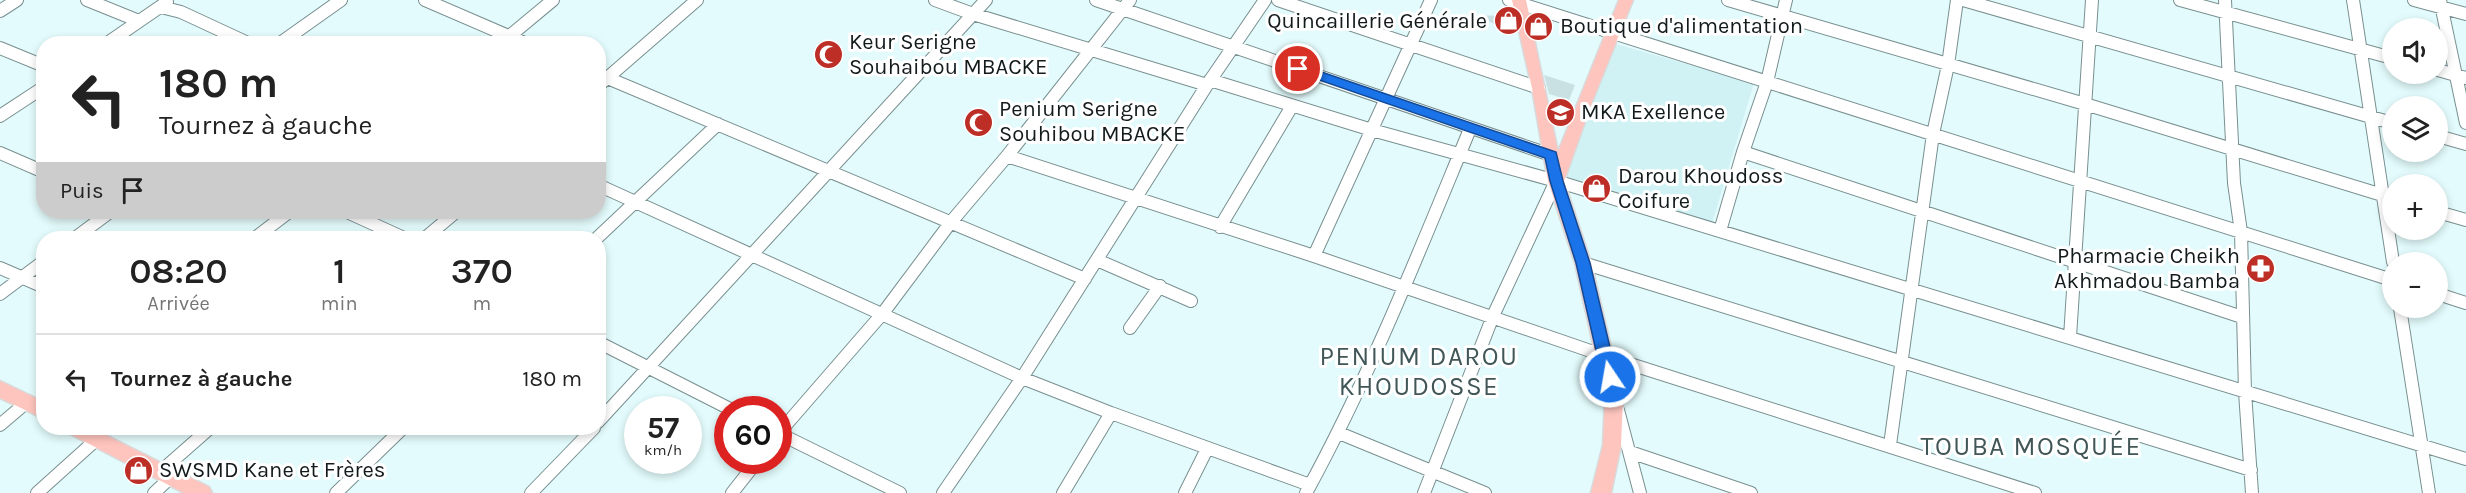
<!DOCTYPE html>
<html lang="fr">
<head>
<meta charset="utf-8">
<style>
	:root { --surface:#fff; --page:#f2f2f2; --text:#222; --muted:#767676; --line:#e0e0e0 }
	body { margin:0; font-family:Karla,sans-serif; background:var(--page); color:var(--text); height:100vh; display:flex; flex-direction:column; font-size:22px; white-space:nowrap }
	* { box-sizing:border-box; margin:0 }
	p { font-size:20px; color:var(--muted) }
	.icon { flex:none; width:33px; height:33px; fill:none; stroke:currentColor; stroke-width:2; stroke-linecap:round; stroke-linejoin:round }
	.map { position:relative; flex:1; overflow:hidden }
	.panel { position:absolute; left:36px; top:231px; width:570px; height:204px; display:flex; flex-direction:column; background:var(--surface); border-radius:24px; box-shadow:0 3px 9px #0003 }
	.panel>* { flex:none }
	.top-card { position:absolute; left:36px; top:36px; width:570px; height:183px; border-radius:24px; box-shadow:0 3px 9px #0003; background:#fff; color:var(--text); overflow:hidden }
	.controls { position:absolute; left:2382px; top:18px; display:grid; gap:12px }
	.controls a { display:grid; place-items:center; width:66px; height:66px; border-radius:50%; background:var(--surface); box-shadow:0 3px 9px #0003; font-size:30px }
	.speed { position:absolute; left:624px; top:396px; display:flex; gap:12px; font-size:30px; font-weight:700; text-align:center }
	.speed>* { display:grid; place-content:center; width:78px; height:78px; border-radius:50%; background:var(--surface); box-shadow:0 3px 9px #0003; line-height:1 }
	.speed small { font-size:15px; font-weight:400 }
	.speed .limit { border:9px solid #d22; background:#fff; color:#111 }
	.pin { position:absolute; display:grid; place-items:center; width:51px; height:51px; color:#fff; margin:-26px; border:3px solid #fff; border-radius:50%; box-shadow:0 2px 6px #0007 }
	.me { position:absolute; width:66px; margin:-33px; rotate:348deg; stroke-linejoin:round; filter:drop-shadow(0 0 4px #0008) }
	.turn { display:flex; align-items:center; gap:21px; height:126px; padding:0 24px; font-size:27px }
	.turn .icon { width:78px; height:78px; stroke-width:2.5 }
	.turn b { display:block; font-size:42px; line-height:51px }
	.then { display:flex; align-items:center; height:57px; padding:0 24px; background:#0003; gap:12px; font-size:22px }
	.eta { display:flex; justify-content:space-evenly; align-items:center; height:102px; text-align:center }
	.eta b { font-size:36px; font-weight:600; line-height:42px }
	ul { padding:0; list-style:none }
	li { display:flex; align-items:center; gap:18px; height:90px; padding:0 24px; border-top:2px solid var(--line) }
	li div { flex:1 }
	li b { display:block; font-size:22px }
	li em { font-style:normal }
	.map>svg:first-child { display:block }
	.built { fill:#d0f2f4 }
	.building { fill:#c9e1e2 }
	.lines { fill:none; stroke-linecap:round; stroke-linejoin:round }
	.minor-casing { stroke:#798f90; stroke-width:14 }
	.major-casing { stroke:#d9dadb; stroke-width:3 }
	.minor { stroke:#fff; stroke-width:12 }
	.major { fill:#fec5be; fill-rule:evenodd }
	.route { fill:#1a73e8; stroke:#114b97; stroke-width:1.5 }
	.labels { text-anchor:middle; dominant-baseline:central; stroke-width:6; stroke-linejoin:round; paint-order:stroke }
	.poi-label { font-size:22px; fill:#121a1b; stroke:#fff; text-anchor:start }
	.quarter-label { font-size:26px; letter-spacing:1.5px; fill:#415657; stroke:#fff }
</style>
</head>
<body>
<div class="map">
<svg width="2466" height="493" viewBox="0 0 2466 493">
	<rect width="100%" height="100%" fill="#e3fbfc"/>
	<path class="built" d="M1612,43L1754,83L1711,227L1557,178Z"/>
	<path class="building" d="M1474,15L1505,16L1508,29L1474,16Z
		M1544,75L1575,85L1569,100L1549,94Z"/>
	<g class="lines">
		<defs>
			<path id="minor" d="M87,0L139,21
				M425,0L527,44
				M935,0L973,14L1207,85
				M1096,0L1551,155
				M1278,0L1539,88
				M1509,0L2392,280
				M1728,0L2085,104L2392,198
				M1963,0L2392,123
				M2180,0L2392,58
				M2225,0L2234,183L2241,232L2245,392L2252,493
				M2353,0L2393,262
				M2414,0L2466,14
				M2440,0L2466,123
				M161,7L181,12L250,44
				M0,11L17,0
				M106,44L167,2
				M279,44L341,0
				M500,44L553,0
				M0,48L44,66
				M2438,70L2466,78
				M598,74L1085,279
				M1210,80L1372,130L1556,181L2466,459
				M598,86L697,0
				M0,116L44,87
				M2438,136L2466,144
				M1743,152L2242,317
				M0,153L44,172
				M1007,156L1314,256L1605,356L2035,493
				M598,185L1022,378L1111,413L1310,485
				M347,212L404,238
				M2438,212L2466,220
				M1220,227L1292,106
				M1720,231L1743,152L1767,82L1786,0
				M75,238L110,212
				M255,238L289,212
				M425,238L456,212
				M597,238L718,124
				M1314,256L1431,0
				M1097,260L1191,301
				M1583,263L2251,470
				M0,268L44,287
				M0,294L44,261
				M2438,294L2466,303
				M2400,308L2429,493
				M1130,328L1160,286
				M2070,337L2092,0
				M598,342L732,410
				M1618,410L1640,493
				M598,422L986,0
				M0,425L27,402
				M778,433L900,493
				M1339,433L1485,493
				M778,434L883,313L951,222L1007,156L1130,0
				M1890,445L1933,134L1948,65L1957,0
				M1630,452L1751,493
				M160,472L210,428
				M37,493L97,439
				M154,493L171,477
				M336,493L403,428
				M531,493L594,428
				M732,493L758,460
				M943,493L1022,378L1207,85L1265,0
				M1063,493L1111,413
				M1185,493L1207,449
				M1306,493C1370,376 1419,252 1470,129
				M1424,493L1493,316L1556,181"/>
			<path id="major" d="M1512,0H1526L1558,152L1619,0H1633L1592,102L1564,181L1591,263L1623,398L1621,445L1611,493H1591L1603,445L1605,398L1575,263L1548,181L1532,88Z
				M0,381L44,402V419L0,398Z
				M67,428H92L209,487L212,493H184L70,434Z"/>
		</defs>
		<use href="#minor" class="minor-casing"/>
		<use href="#major" class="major-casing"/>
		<use href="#minor" class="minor"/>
		<use href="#major" class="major"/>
	</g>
	<path class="route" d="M1298,64L1556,152L1563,181L1590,263L1617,377L1615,381H1604L1602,377L1576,263L1550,181L1545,158L1293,71L1292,69Z"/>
	<defs>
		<symbol id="shop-disc" viewBox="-11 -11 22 22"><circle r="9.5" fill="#bc2e26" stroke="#fff"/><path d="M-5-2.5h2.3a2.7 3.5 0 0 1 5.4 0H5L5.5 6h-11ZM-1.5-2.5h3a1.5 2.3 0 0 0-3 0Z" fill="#fff"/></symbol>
		<symbol id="mosque-disc" viewBox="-11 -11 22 22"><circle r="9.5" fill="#bc2e26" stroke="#fff"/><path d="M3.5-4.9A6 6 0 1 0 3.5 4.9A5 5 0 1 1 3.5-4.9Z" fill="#fff"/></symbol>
		<symbol id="school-disc" viewBox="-11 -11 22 22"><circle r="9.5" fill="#bc2e26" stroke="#fff"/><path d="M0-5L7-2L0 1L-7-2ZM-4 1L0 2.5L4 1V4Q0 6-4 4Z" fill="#fff"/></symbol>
		<symbol id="pharmacy-disc" viewBox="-11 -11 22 22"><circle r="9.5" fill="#bc2e26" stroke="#fff"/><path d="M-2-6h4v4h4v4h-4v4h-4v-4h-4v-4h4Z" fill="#fff"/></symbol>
	</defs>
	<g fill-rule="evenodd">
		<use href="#shop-disc" x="1492" y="4" width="33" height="33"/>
		<use href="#shop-disc" x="1522" y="10" width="33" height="33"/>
		<use href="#mosque-disc" x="812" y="38" width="33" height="33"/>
		<use href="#school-disc" x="1544" y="96" width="33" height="33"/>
		<use href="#mosque-disc" x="962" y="106" width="33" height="33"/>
		<use href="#shop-disc" x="1580" y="172" width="33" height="33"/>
		<use href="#pharmacy-disc" x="2244" y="252" width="33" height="33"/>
		<use href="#shop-disc" x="122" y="454" width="33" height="33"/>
	</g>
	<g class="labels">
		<g class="poi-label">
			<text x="1487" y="21" text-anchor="end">Quincaillerie Générale</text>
			<text x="1560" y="26">Boutique d'alimentation</text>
			<text x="849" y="42">Keur Serigne<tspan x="849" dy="25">Souhaibou MBACKE</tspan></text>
			<text x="999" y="109">Penium Serigne<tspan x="999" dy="25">Souhibou MBACKE</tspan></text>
			<text x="1581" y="112">MKA Exellence</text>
			<text x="1618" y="176">Darou Khoudoss<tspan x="1618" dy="25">Coifure</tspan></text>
			<text x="2240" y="256" text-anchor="end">Pharmacie Cheikh<tspan x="2240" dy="25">Akhmadou Bamba</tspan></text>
			<text x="159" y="470">SWSMD Kane et Frères</text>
		</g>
		<g class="quarter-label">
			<text x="1419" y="356">PENIUM DAROU<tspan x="1419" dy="30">KHOUDOSSE</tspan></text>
			<text x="2031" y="446">TOUBA MOSQUÉE</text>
		</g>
	</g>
</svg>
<div class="controls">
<a><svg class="icon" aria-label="sound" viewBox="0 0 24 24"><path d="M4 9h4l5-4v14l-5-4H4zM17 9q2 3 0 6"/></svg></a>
<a><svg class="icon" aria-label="layers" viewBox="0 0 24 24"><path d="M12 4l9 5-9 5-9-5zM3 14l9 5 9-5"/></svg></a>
<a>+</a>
<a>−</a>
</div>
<div class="speed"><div>57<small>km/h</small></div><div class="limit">60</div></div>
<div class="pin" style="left:1298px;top:69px;background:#d93025"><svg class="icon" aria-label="arrive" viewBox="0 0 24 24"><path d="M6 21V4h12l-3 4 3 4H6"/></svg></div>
<svg class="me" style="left:1610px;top:377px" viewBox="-20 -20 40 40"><circle r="17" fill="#1a73e8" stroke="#fff" stroke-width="3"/><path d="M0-11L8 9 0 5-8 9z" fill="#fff"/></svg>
<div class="top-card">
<div class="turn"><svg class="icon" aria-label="left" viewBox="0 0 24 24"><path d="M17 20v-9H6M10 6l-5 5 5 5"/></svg><div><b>180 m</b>Tournez à gauche</div></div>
<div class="then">Puis<svg class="icon" aria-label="arrive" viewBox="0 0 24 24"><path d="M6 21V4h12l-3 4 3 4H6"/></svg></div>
</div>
<section class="panel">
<div class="eta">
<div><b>08:20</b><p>Arrivée</p></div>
<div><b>1</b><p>min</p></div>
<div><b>370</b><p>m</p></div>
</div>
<ul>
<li><svg class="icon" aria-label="left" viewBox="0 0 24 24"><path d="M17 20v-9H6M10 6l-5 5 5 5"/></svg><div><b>Tournez à gauche</b></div><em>180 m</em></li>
</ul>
</section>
</div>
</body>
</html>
